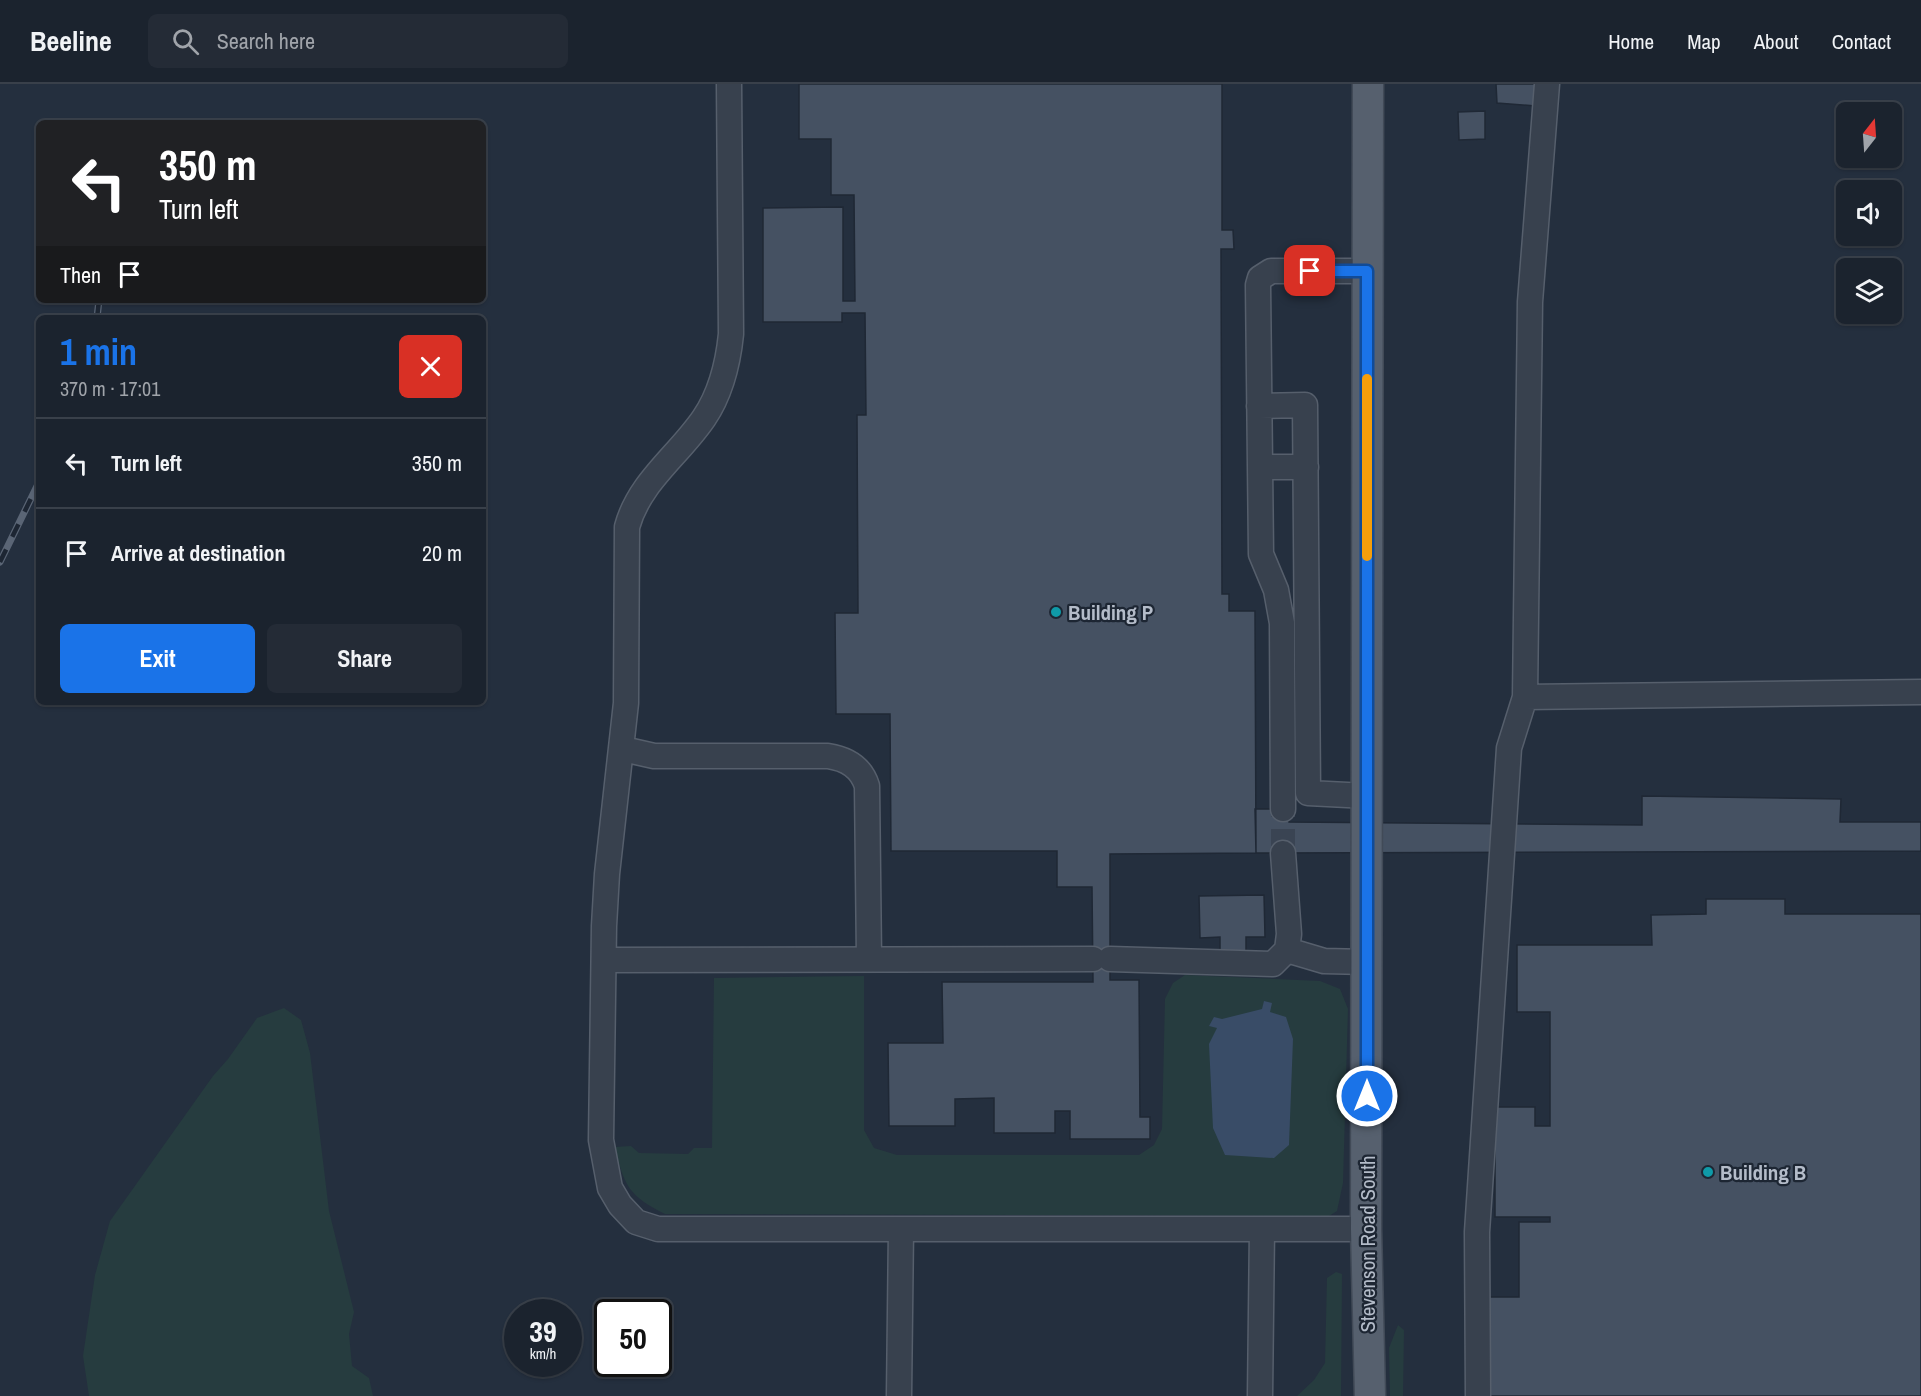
<!DOCTYPE html>
<html lang="en">
<head>
<meta charset="utf-8">
<style>
	:root { --surface:#1b232e; --page:#242b36; --text:#f1f3f6; --muted:#a0a4aa; --line:#39404a; --accent:#1a73e8 }
	body { margin:0; font-family:"Archivo Narrow",sans-serif; background:var(--page); color:var(--text); height:100vh; display:flex; flex-direction:column; font-size:22px; white-space:nowrap }
	* { box-sizing:border-box; margin:0 }
	p { font-size:20px; color:var(--muted) }
	.icon { flex:none; width:33px; height:33px; fill:none; stroke:currentColor; stroke-width:2; stroke-linecap:round; stroke-linejoin:round }
	.map { position:relative; flex:1; overflow:hidden }
	.sheet { position:absolute; left:36px; top:231px; width:450px; height:390px; display:flex; flex-direction:column; background:var(--surface); border-radius:9px; box-shadow:0 2px 4px #0004,0 0 0 2px var(--line) }
	.sheet>* { flex:none }
	.hud { position:absolute; left:36px; top:36px; width:450px; height:183px; border-radius:9px; box-shadow:0 2px 4px #0004,0 0 0 2px var(--line); background:#202124; color:#fff; overflow:hidden }
	.needle { width:39px; rotate:17deg }
	.tools { position:absolute; left:1836px; top:18px; display:grid; gap:12px }
	.tools a { display:grid; place-items:center; width:66px; height:66px; border-radius:9px; background:var(--surface); box-shadow:0 2px 4px #0004,0 0 0 2px var(--line); font-size:30px }
	.speed { position:absolute; left:504px; top:1215px; display:flex; gap:12px; font-size:30px; font-weight:700; text-align:center }
	.speed>* { display:grid; place-content:center; width:78px; height:78px; border-radius:50%; background:var(--surface); box-shadow:0 2px 4px #0004,0 0 0 2px var(--line); line-height:1 }
	.speed small { font-size:15px; font-weight:400 }
	.speed .limit { border:3px solid #111; border-radius:9px; background:#fff; color:#111 }
	.pin { position:absolute; display:grid; place-items:center; width:51px; height:51px; color:#fff; margin:-26px; border-radius:12px; box-shadow:0 3px 9px #0006 }
	.me { position:absolute; width:66px; margin:-33px; rotate:0deg; stroke-linejoin:round; filter:drop-shadow(0 0 4px #0008) }
	.turn { display:flex; align-items:center; gap:21px; height:126px; padding:0 24px; font-size:27px }
	.turn .icon { width:78px; height:78px; stroke-width:2.5 }
	.turn b { display:block; font-size:42px; line-height:51px }
	.then { display:flex; align-items:center; height:57px; padding:0 24px; background:#0003; gap:12px; font-size:22px }
	.round { display:grid; place-items:center; flex:none; width:63px; height:63px; border-radius:9px; background:var(--page) }
	.summary { display:flex; align-items:center; justify-content:space-between; height:102px; padding:0 24px }
	h1 { font-size:36px; font-weight:700; line-height:45px; color:var(--accent) }
	.cta { display:flex; gap:12px; margin-top:auto; padding:12px 24px }
	.cta a { flex:1; height:69px; border-radius:9px; background:var(--accent); color:#fff; font-size:24px; font-weight:700; line-height:69px; text-align:center }
	.cta a+a { background:var(--page); color:var(--text) }
	ul { padding:0; list-style:none }
	li { display:flex; align-items:center; gap:18px; height:90px; padding:0 24px; border-top:2px solid var(--line) }
	li div { flex:1 }
	li b { display:block; font-size:22px }
	li em { font-style:normal }
	header { display:flex; align-items:center; gap:36px; box-sizing:border-box; height:84px; padding:0 30px; background:var(--surface); border-bottom:2px solid var(--line) }
	header strong { font-size:28px }
	nav { display:flex; gap:33px; margin-inline-start:auto; font-size:21px }
	.search { width:420px; height:54px; background:var(--page); display:flex; align-items:center; gap:15px; box-sizing:border-box; padding:0 21px; border-radius:9px; color:var(--muted); font-size:22px }
	.map>svg:first-child { display:block }
	.green { fill:#263c3f }
	.water { fill:#394c67 }
	.building { fill:#455162; stroke:#1f2835; stroke-width:1.5 }
	.lines { fill:none; stroke-linecap:round; stroke-linejoin:round }
	.minor-tunnel { stroke:#3a4453; stroke-width:24; stroke-dasharray:24 12; stroke-linecap:butt }
	.minor-casing { stroke:#565f6c; stroke-width:27 }
	.major-casing { stroke:#414a57; stroke-width:33 }
	.minor { stroke:#38414e; stroke-width:24 }
	.major { stroke:#56606e; stroke-width:30 }
	.rail-casing { stroke:#5a6575; stroke-width:7 }
	.rail { stroke:#1d2633; stroke-width:4.5; stroke-dasharray:14; stroke-linecap:butt }
	.route-casing { stroke:#114b97; stroke-width:15 }
	.route { stroke:#1a73e8; stroke-width:10 }
	.slow { stroke:#f59e0b; stroke-width:10 }
	.culture-dot { fill:#0f9aa8; stroke:#1d2633; stroke-width:2 }
	.labels { text-anchor:middle; dominant-baseline:central; stroke-width:4.5; stroke-linejoin:round; paint-order:stroke }
	.poi-label { font-size:21px; font-weight:bold; fill:#b4bcc9; stroke:#1d2633; text-anchor:start }
	.street-label { font-size:21px; fill:#b4bcc9; stroke:#1d2633 }
</style>
</head>
<body>
<header>
<strong>Beeline</strong>
<div class="search"><svg class="icon" aria-label="search" viewBox="0 0 24 24"><circle cx="10" cy="10" r="6"/><path d="M15 15l6 6"/></svg>Search here</div>
<nav><a>Home</a><a>Map</a><a>About</a><a>Contact</a></nav>
</header>
<div class="map">
<svg width="1921" height="1312" viewBox="0 0 1921 1312">
	<rect width="100%" height="100%" fill="#242f3e"/>
	<path class="green" d="M1185,891L1320,897L1340,905L1348,925L1343,1099L1337,1127L1329,1132L665,1130C629,1112 624,1102 615,1063L631,1062L639,1069L688,1070L694,1064H712L714,894L864,892V1046L874,1064L897,1071H1139L1154,1061L1162,1045L1165,915L1173,899Z
		M284,924L301,936L310,969L329,1127L354,1228L349,1250L352,1282L369,1294L373,1312H89L83,1272L95,1191L110,1137L213,992L228,975L257,934Z
		M1336,1188L1342,1190L1341,1312H1297L1314,1296L1325,1279L1327,1194Z
		M1398,1241L1404,1246L1403,1312H1390L1389,1264Z"/>
	<path class="water" d="M1264,917L1272,919L1270,928L1286,933L1293,955L1289,1061L1274,1074L1225,1071L1213,1044L1209,960L1217,944L1209,942L1214,933L1222,935L1262,925Z"/>
	<path class="building" d="M799,0H1222V146H1233L1234,165H1221L1222,510H1229V527H1255L1256,769L1110,770V896H1139L1140,1033H1150V1055H1070V1027H1055V1049H994V1014L955,1015V1042H889L888,959H943L942,898H1093L1092,803H1057V767H891L890,630H836L835,529H858L857,331H866L865,229H842V238H763V124L843,123V217H855L854,111H831V55H799Z
		M1496,0H1536V22L1497,19Z
		M1485,27V55L1459,56L1458,28Z
		M1642,712L1841,715L1840,738H1921V767L1256,769L1255,725H1288L1289,738L1642,741Z
		M1264,811L1265,853H1246V872H1220V853L1200,854L1199,812Z
		M1706,815H1785V830H1921V1312H1489V1213H1519V1138H1550V1133H1495V1023H1535V1042H1550V928H1517V861H1652L1651,831L1706,830Z"/>
	<g class="lines">
		<path class="minor-tunnel" d="M1283,769V725"/>
		<defs>
			<path id="minor" d="M729,0L731,250C728,280 721,309 704,334C679,371 639,398 627,443L626,619L607,790L604,842L601,1056L610,1104L620,1121L636,1138L658,1145H1366
				M1547,0L1530,218L1525,613L1921,608
				M1259,322L1305,321L1308,709L1367,712
				M1260,383H1306
				M623,665L654,672H828C847,675 861,683 867,702L869,875
				M1283,725L1282,539L1276,506L1261,470L1258,201L1260,194L1271,187H1367
				M1287,866L1324,877L1367,878
				M1110,875L1273,880L1287,866L1289,850L1283,769
				M604,876L1093,875
				M899,1312L901,1145
				M1260,1312L1262,1145
				M1478,1312L1477,1148L1509,664L1525,613"/>
			<path id="major" d="M1368,0L1366,1145L1370,1312"/>
		</defs>
		<use href="#minor" class="minor-casing"/>
		<use href="#major" class="major-casing"/>
		<use href="#minor" class="minor"/>
		<use href="#major" class="major"/>
		<defs>
			<path id="rail" d="M97,234L99,216
				M0,478L39,398"/>
		</defs>
		<use href="#rail" class="rail-casing"/>
		<use href="#rail" class="rail"/>
	</g>
	<g class="lines">
		<defs>
			<path id="route" d="M1310,187H1367V1012"/>
		</defs>
		<use href="#route" class="route-casing"/>
		<use href="#route" class="route"/>
		<path class="slow" d="M1367,472V295"/>
	</g>
	<g class="culture-dot">
		<circle cx="1056" cy="528" r="6"/>
		<circle cx="1708" cy="1088" r="6"/>
	</g>
	<g class="labels">
		<g class="poi-label">
			<text x="1068" y="528">Building P</text>
			<text x="1720" y="1088">Building B</text>
		</g>
		<g class="street-label">
			<text transform="translate(1367 1160) rotate(-90)">Stevenson Road South</text>
		</g>
	</g>
</svg>
<div class="tools">
<a><svg class="needle" viewBox="-14 -14 28 28"><path d="M0-13l5 13h-10z" fill="#e53935"/><path d="M0 13l5-13h-10z" fill="#a0a4aa"/></svg></a>
<a><svg class="icon" aria-label="sound" viewBox="0 0 24 24"><path d="M4 9h4l5-4v14l-5-4H4zM17 9q2 3 0 6"/></svg></a>
<a><svg class="icon" aria-label="layers" viewBox="0 0 24 24"><path d="M12 4l9 5-9 5-9-5zM3 14l9 5 9-5"/></svg></a>
</div>
<div class="speed"><div>39<small>km/h</small></div><div class="limit">50</div></div>
<div class="pin" style="left:1310px;top:187px;background:#d93025"><svg class="icon" aria-label="arrive" viewBox="0 0 24 24"><path d="M6 21V4h12l-3 4 3 4H6"/></svg></div>
<svg class="me" style="left:1367px;top:1012px" viewBox="-20 -20 40 40"><circle r="17" fill="#1a73e8" stroke="#fff" stroke-width="3"/><path d="M0-11L8 9 0 5-8 9z" fill="#fff"/></svg>
<div class="hud">
<div class="turn"><svg class="icon" aria-label="left" viewBox="0 0 24 24"><path d="M17 20v-9H6M10 6l-5 5 5 5"/></svg><div><b>350 m</b>Turn left</div></div>
<div class="then">Then<svg class="icon" aria-label="arrive" viewBox="0 0 24 24"><path d="M6 21V4h12l-3 4 3 4H6"/></svg></div>
</div>
<section class="sheet">
<div class="summary"><div><h1>1 min</h1><p>370 m · 17:01</p></div><a class="round" style="background:#d93025;color:#fff"><svg class="icon" aria-label="close" viewBox="0 0 24 24"><path d="M6 6l12 12M18 6L6 18"/></svg></a></div>
<ul>
<li><svg class="icon" aria-label="left" viewBox="0 0 24 24"><path d="M17 20v-9H6M10 6l-5 5 5 5"/></svg><div><b>Turn left</b></div><em>350 m</em></li>
<li><svg class="icon" aria-label="arrive" viewBox="0 0 24 24"><path d="M6 21V4h12l-3 4 3 4H6"/></svg><div><b>Arrive at destination</b></div><em>20 m</em></li>
</ul>
<div class="cta"><a>Exit</a><a>Share</a></div>
</section>
</div>
</body>
</html>
